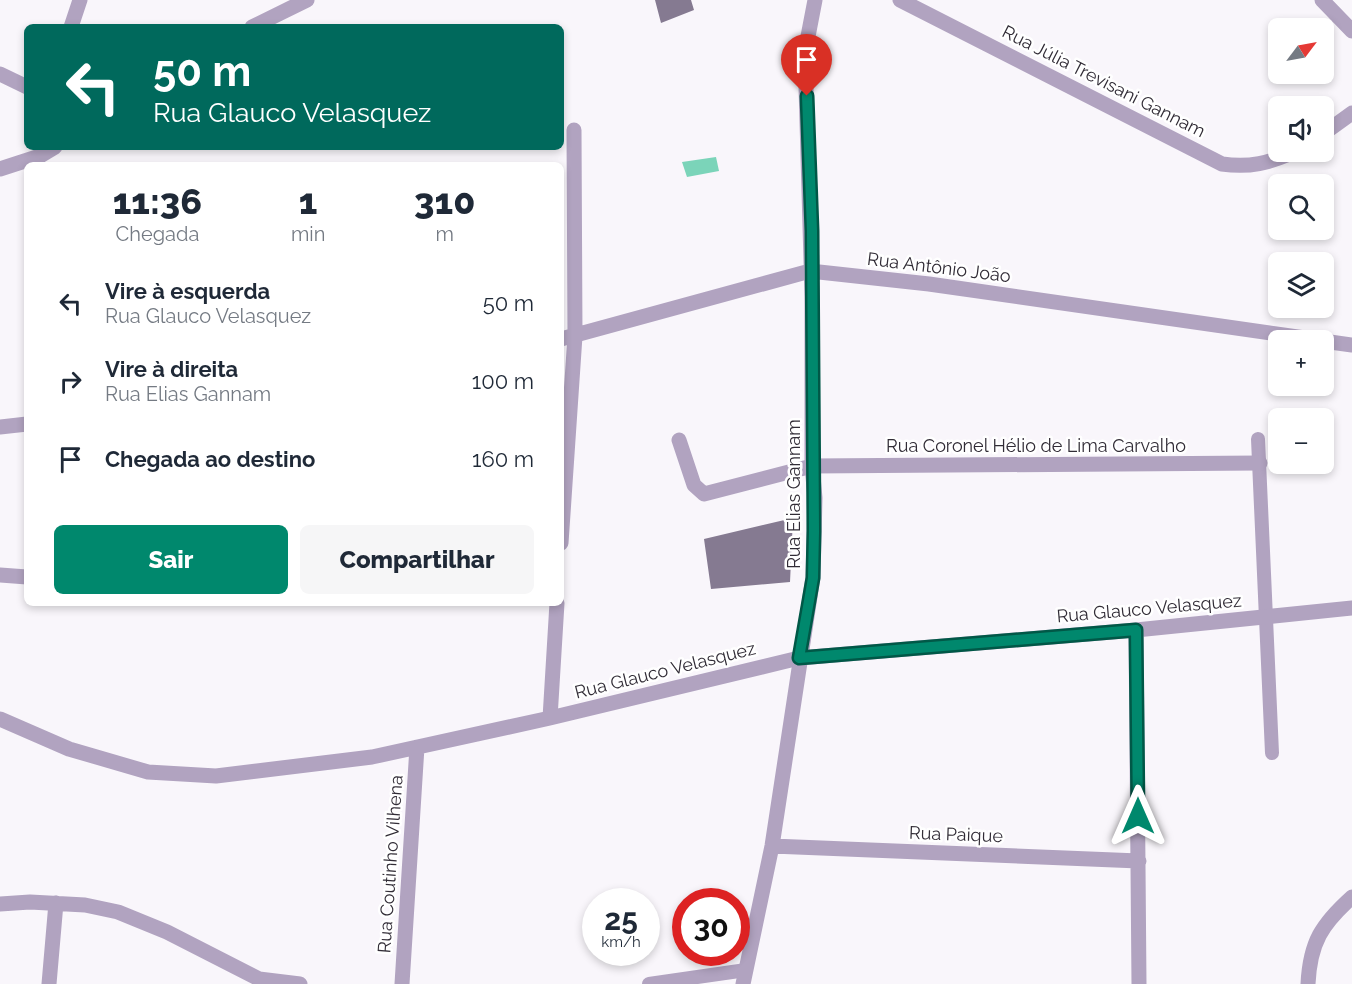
<!DOCTYPE html>
<html lang="pt">
<head>
<meta charset="utf-8">
<style>
	:root { --surface:#fff; --page:#f6f6f7; --text:#1f2937; --muted:#747a83; --accent:#00886d }
	body { margin:0; font-family:Raleway,sans-serif; background:var(--page); color:var(--text); height:100vh; display:flex; flex-direction:column; font-size:22px; white-space:nowrap }
	* { box-sizing:border-box; margin:0 }
	p { font-size:20px; color:var(--muted) }
	.icon { flex:none; width:33px; height:33px; fill:none; stroke:currentColor; stroke-width:2; stroke-linecap:round; stroke-linejoin:round }
	.map { position:relative; flex:1; overflow:hidden }
	.details { position:absolute; left:24px; top:162px; width:540px; height:444px; display:flex; flex-direction:column; background:var(--surface); border-radius:9px; box-shadow:0 3px 9px #0003 }
	.details>* { flex:none }
	.banner { position:absolute; left:24px; top:24px; width:540px; height:126px; border-radius:9px; box-shadow:0 3px 9px #0003; background:#00695c; color:#fff; overflow:hidden }
	.needle { width:39px; rotate:58deg }
	.tools { position:absolute; left:1268px; top:18px; display:grid; gap:12px }
	.tools a { display:grid; place-items:center; width:66px; height:66px; border-radius:9px; background:var(--surface); box-shadow:0 3px 9px #0003; font-size:30px }
	.speed { position:absolute; left:582px; top:888px; display:flex; gap:12px; font-size:30px; font-weight:700; text-align:center }
	.speed>* { display:grid; place-content:center; width:78px; height:78px; border-radius:50%; background:var(--surface); box-shadow:0 3px 9px #0003; line-height:1 }
	.speed small { font-size:15px; font-weight:400 }
	.speed .limit { border:9px solid #d22; background:#fff; color:#111 }
	.pin { position:absolute; display:grid; place-items:center; width:51px; height:51px; color:#fff; margin:-62px -26px; border-radius:50% 50% 50% 0; rotate:-45deg; box-shadow:0 0 6px #0007 }
	.pin .icon { rotate:45deg }
	.me { position:absolute; width:66px; margin:-33px; rotate:0deg; stroke-linejoin:round; filter:drop-shadow(0 0 4px #0008) }
	.turn { display:flex; align-items:center; gap:21px; height:126px; padding:0 30px; font-size:27px }
	.turn .icon { width:78px; height:78px; stroke-width:2.5 }
	.turn b { display:block; font-size:42px; line-height:51px }
	.eta { display:flex; justify-content:space-evenly; align-items:center; height:102px; text-align:center }
	.eta b { font-size:36px; font-weight:800; line-height:42px }
	.button { display:flex; gap:12px; margin-top:auto; padding:12px 30px }
	.button a { flex:1; height:69px; border-radius:9px; background:var(--accent); color:#fff; font-size:24px; font-weight:800; line-height:69px; text-align:center }
	.button a+a { background:var(--page); color:var(--text) }
	ul { padding:0; list-style:none }
	li { display:flex; align-items:center; gap:18px; height:78px; padding:0 30px }
	li div { flex:1 }
	li b { display:block; font-size:22px }
	li em { font-style:normal }
	.map>svg:first-child { display:block }
	.water { fill:#7bd4b9 }
	.building { fill:#857a91 }
	.lines { fill:none; stroke-linecap:round; stroke-linejoin:round }
	.service { stroke:#b1a3c0; stroke-width:14 }
	.minor { stroke:#b1a3c0; stroke-width:15 }
	.route-casing { stroke:#005847; stroke-width:15 }
	.route { stroke:#00886d; stroke-width:10 }
	.labels { text-anchor:middle; dominant-baseline:central; stroke-width:5; stroke-linejoin:round; paint-order:stroke }
	.street-label { font-size:18px; fill:#312c36; stroke:#fff }
</style>
</head>
<body>
<div class="map">
<svg width="1352" height="984" viewBox="0 0 1352 984">
	<rect width="100%" height="100%" fill="#f9f6fb"/>
	<path class="water" d="M716,157L719,171L687,177L682,162Z"/>
	<path class="building" d="M655,0H691L694,10L661,23Z
		M793,518L790,582L711,589L704,539Z"/>
	<g class="lines">
		<path class="service" d="M1258,439L1272,753
			M649,984L746,970"/>
		<path class="minor" d="M900,0L1222,164C1250,168 1269,163 1294,152
			M1322,0L1352,31
			M71,27L80,0
			M252,27L307,0
			M0,74L27,87
			M1323,134L1352,113
			M0,169L40,156L55,147
			M561,339L810,271L929,284L1319,340
			M1323,341L1352,345
			M0,427L27,424
			M679,440L694,485L704,494L812,466L1260,463
			M561,543L575,336L574,130
			M0,575L27,577
			M1136,630L1139,984
			M550,718L557,603
			M0,719L69,749L148,772L216,776L372,757L550,718L799,658L1136,630L1352,608
			M772,846L1139,861
			M0,904L30,902L85,905L118,912L167,932L259,979L300,984
			M49,984L56,903
			M402,984L417,747
			M743,984L772,846L813,577L815,498L812,466V296L805,52L815,0
			M1308,984C1310,942 1322,924 1352,897"/>
	</g>
	<g class="lines">
		<defs>
			<path id="route" d="M807,96L812,231L814,531L813,578L799,658L1136,630L1138,816"/>
		</defs>
		<use href="#route" class="route-casing"/>
		<use href="#route" class="route"/>
	</g>
	<g class="labels">
		<g class="street-label">
			<text transform="translate(1104 81) rotate(27)">Rua Júlia Trevisani Gannam</text>
			<text transform="translate(939 267) rotate(7)">Rua Antônio João</text>
			<text x="1036" y="445">Rua Coronel Hélio de Lima Carvalho</text>
			<text transform="translate(793 494) rotate(-90)">Rua Elias Gannam</text>
			<text transform="translate(1149 608) rotate(-5)">Rua Glauco Velasquez</text>
			<text transform="translate(665 670) rotate(-14)">Rua Glauco Velasquez</text>
			<text transform="translate(956 834) rotate(2)">Rua Paique</text>
			<text transform="translate(390 864) rotate(-86)">Rua Coutinho Vilhena</text>
		</g>
	</g>
</svg>
<div class="tools">
<a><svg class="needle" viewBox="-14 -14 28 28"><path d="M0-13l5 13h-10z" fill="#e53935"/><path d="M0 13l5-13h-10z" fill="#747a83"/></svg></a>
<a><svg class="icon" aria-label="sound" viewBox="0 0 24 24"><path d="M4 9h4l5-4v14l-5-4H4zM17 9q2 3 0 6"/></svg></a>
<a><svg class="icon" aria-label="search" viewBox="0 0 24 24"><circle cx="10" cy="10" r="6"/><path d="M15 15l6 6"/></svg></a>
<a><svg class="icon" aria-label="layers" viewBox="0 0 24 24"><path d="M12 4l9 5-9 5-9-5zM3 14l9 5 9-5"/></svg></a>
<a>+</a>
<a>−</a>
</div>
<div class="speed"><div>25<small>km/h</small></div><div class="limit">30</div></div>
<div class="pin" style="left:807px;top:96px;background:#d93025"><svg class="icon" aria-label="arrive" viewBox="0 0 24 24"><path d="M6 21V4h12l-3 4 3 4H6"/></svg></div>
<svg class="me" style="left:1138px;top:816px" viewBox="-20 -20 40 40"><path d="M0-17L14 15 0 8-14 15z" fill="#00886d" stroke="#fff" stroke-width="4"/></svg>
<div class="banner">
<div class="turn"><svg class="icon" aria-label="left" viewBox="0 0 24 24"><path d="M17 20v-9H6M10 6l-5 5 5 5"/></svg><div><b>50 m</b>Rua Glauco Velasquez</div></div>
</div>
<section class="details">
<div class="eta">
<div><b>11:36</b><p>Chegada</p></div>
<div><b>1</b><p>min</p></div>
<div><b>310</b><p>m</p></div>
</div>
<ul>
<li><svg class="icon" aria-label="left" viewBox="0 0 24 24"><path d="M17 20v-9H6M10 6l-5 5 5 5"/></svg><div><b>Vire à esquerda</b><p>Rua Glauco Velasquez</p></div><em>50 m</em></li>
<li><svg class="icon" aria-label="right" viewBox="0 0 24 24"><path d="M7 20v-9h11M14 6l5 5-5 5"/></svg><div><b>Vire à direita</b><p>Rua Elias Gannam</p></div><em>100 m</em></li>
<li><svg class="icon" aria-label="arrive" viewBox="0 0 24 24"><path d="M6 21V4h12l-3 4 3 4H6"/></svg><div><b>Chegada ao destino</b></div><em>160 m</em></li>
</ul>
<div class="button"><a>Sair</a><a>Compartilhar</a></div>
</section>
</div>
</body>
</html>
